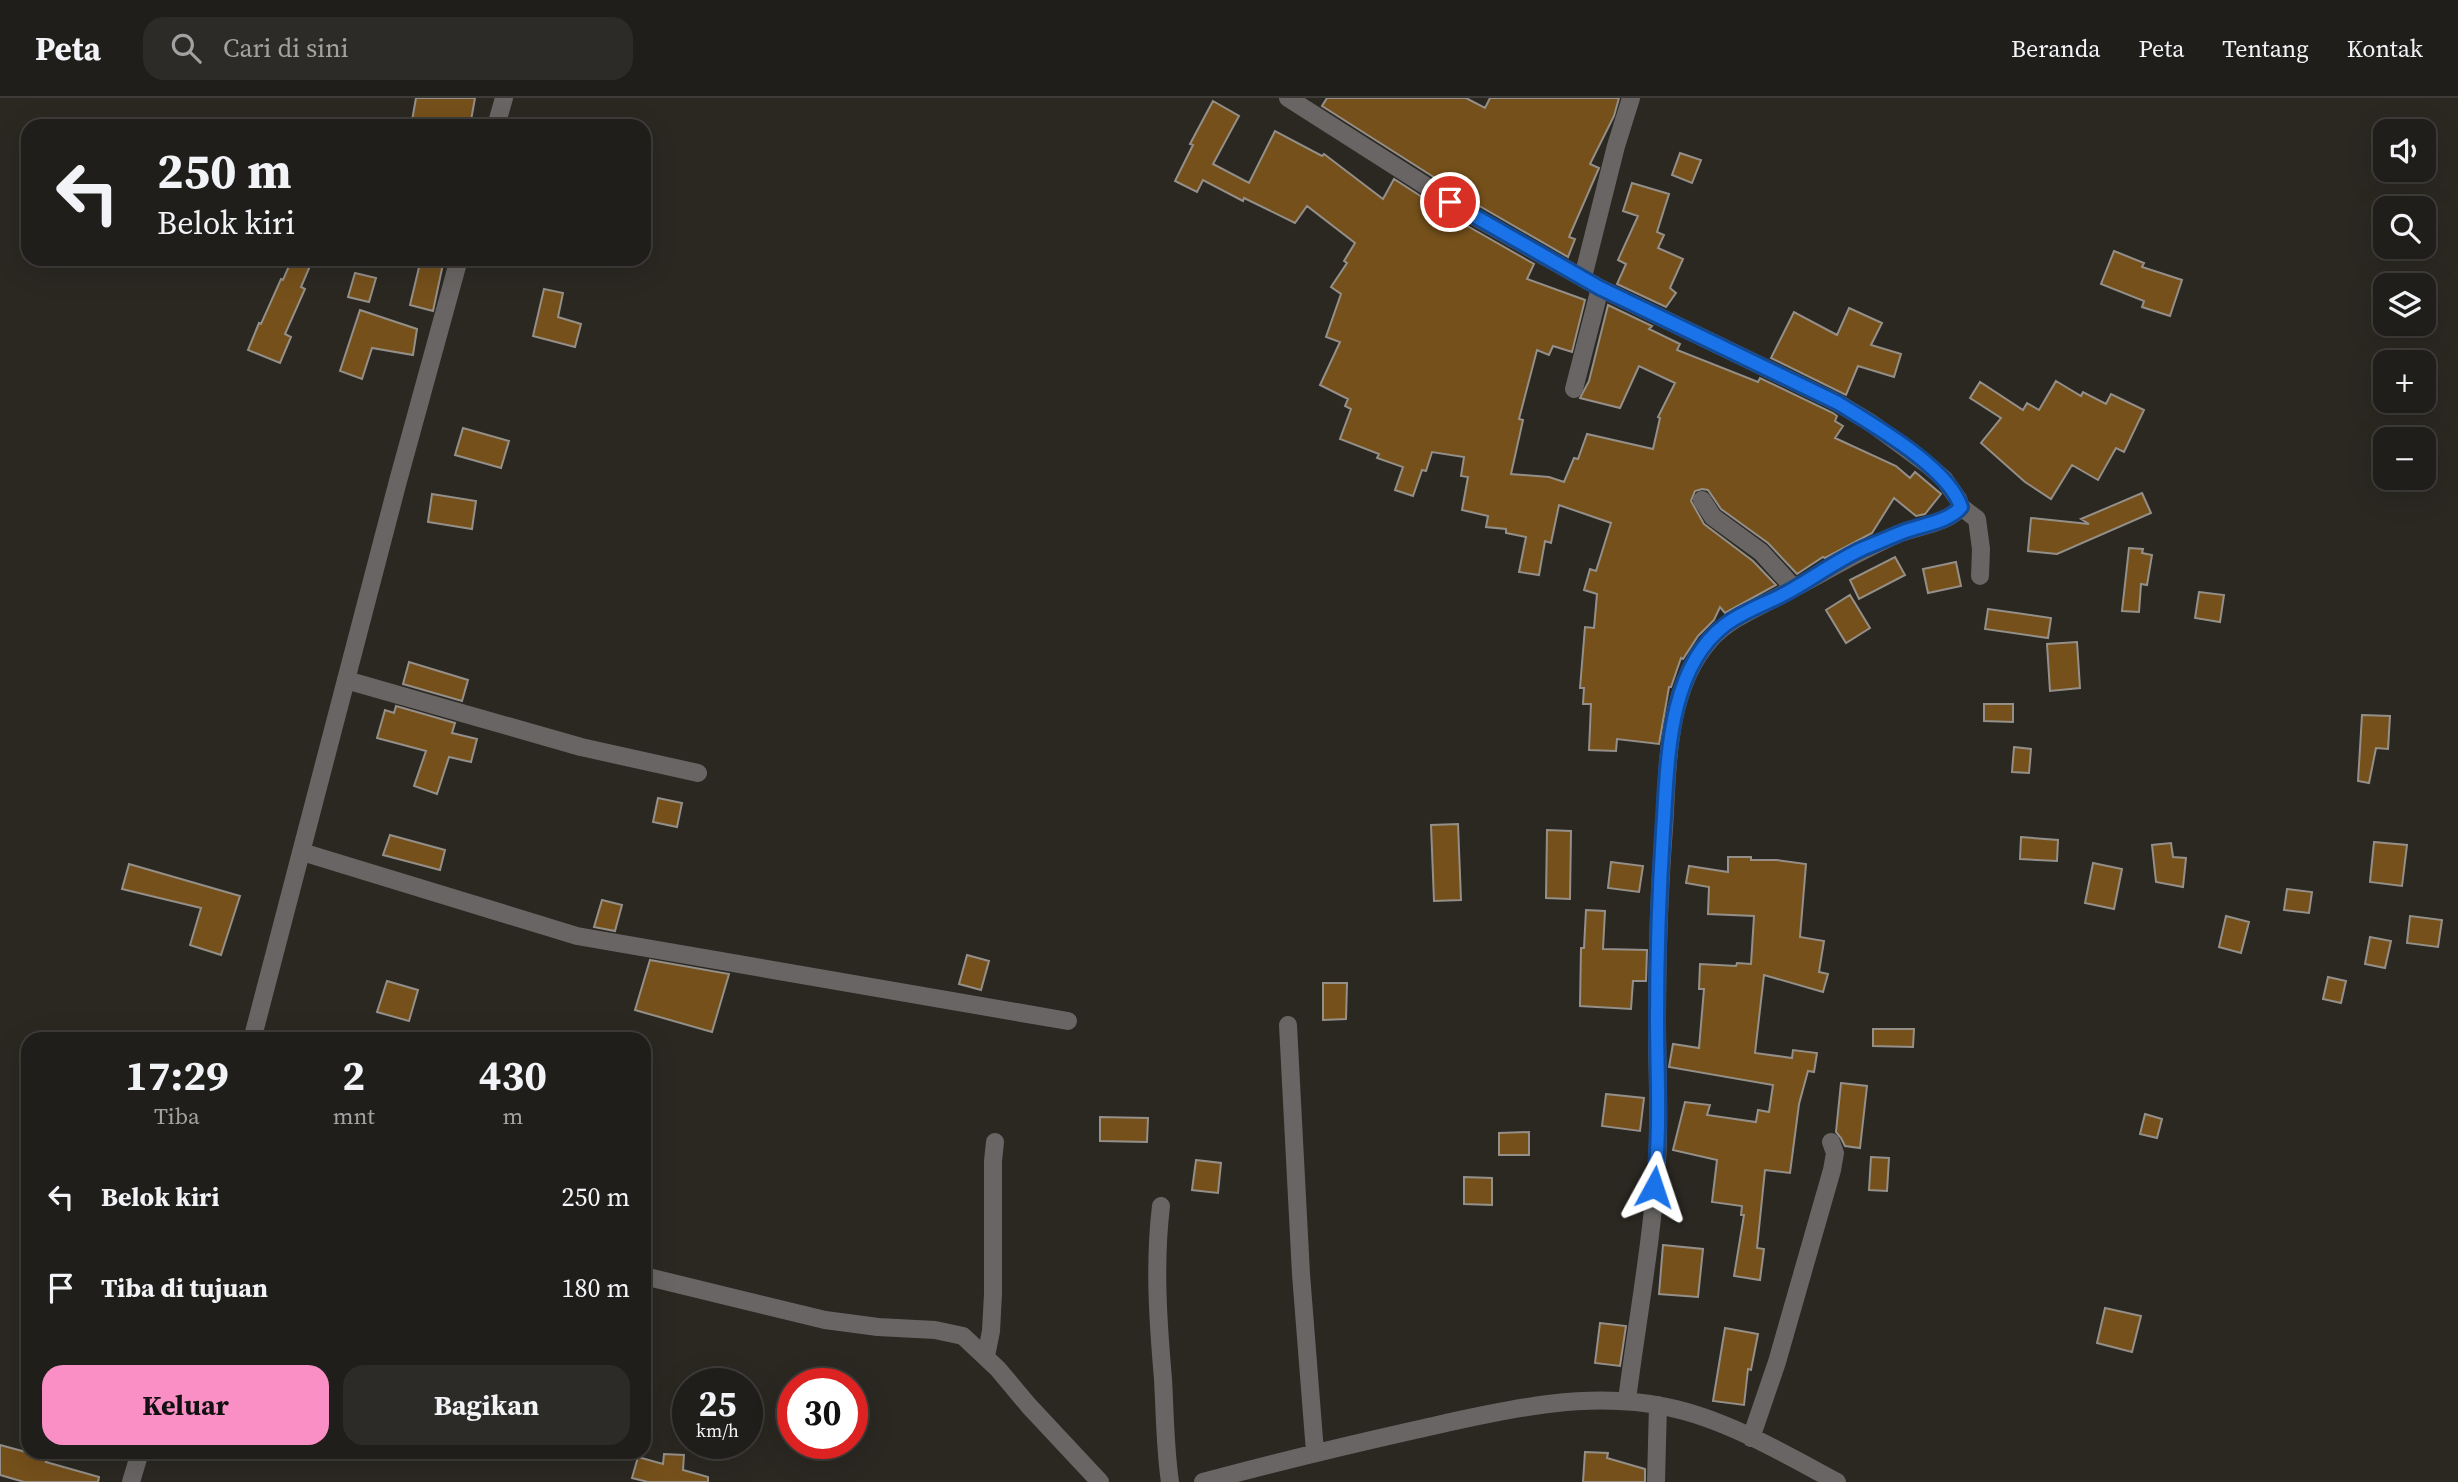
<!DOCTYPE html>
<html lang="id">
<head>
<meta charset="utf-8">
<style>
	:root { --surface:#201e1a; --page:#2d2b27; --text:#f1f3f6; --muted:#a2a2a2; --line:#3d3c39; --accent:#fa8fc6 }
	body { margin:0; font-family:"Source Serif 4",serif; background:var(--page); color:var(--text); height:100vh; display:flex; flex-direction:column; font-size:26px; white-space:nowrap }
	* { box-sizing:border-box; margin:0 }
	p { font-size:23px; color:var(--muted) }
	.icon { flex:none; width:38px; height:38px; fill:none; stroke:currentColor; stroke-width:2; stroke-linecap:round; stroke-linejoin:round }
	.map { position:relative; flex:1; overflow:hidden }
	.side { position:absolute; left:21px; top:934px; width:630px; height:427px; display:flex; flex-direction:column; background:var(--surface); border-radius:21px; box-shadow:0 7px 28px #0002,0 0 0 2px var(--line) }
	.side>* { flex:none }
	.top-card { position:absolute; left:21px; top:21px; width:630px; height:147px; border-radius:21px; box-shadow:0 7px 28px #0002,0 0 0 2px var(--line); background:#201e1a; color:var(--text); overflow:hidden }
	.buttons { position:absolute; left:2373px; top:21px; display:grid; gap:14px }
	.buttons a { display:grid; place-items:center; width:63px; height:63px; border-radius:14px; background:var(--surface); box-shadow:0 7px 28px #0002,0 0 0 2px var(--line); font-size:35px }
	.speed { position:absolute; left:672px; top:1270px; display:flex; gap:14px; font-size:35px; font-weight:700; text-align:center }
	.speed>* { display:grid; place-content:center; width:91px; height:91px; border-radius:50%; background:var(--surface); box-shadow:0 7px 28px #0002,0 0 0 2px var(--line); line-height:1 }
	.speed small { font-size:18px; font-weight:400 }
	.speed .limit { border:10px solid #d22; background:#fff; color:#111 }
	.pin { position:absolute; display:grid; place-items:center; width:60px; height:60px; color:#fff; margin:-30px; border:4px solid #fff; border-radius:50%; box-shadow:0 2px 7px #0007 }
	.me { position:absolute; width:77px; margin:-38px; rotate:5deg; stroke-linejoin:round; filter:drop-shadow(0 0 5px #0008) }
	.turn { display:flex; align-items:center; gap:24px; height:147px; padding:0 21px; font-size:32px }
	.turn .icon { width:91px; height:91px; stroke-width:2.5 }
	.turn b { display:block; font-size:49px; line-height:60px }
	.eta { display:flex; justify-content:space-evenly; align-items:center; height:119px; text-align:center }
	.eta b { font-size:42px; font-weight:700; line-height:49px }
	.primary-button { display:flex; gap:14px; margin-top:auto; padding:14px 21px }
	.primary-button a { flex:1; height:80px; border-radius:21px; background:var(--accent); color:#111; font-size:28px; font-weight:700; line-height:80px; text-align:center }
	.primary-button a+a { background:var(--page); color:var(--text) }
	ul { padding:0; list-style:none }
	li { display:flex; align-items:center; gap:21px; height:91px; padding:0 21px }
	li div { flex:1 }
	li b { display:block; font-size:26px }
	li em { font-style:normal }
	header { display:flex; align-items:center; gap:42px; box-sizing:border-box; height:98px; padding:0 35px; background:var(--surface); border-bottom:2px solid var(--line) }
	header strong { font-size:33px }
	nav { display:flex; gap:38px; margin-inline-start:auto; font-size:24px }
	.search { width:490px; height:63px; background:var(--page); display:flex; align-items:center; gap:18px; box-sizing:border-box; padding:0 24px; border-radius:21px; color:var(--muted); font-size:26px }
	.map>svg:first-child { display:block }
	.building { fill:#75501b; stroke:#948f89; stroke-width:2 }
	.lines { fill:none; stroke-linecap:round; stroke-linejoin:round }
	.minor { stroke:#696565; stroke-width:18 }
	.tertiary { stroke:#696565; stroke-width:18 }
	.route-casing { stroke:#114b97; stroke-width:18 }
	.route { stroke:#1a73e8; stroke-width:12 }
</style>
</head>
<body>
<header>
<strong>Peta</strong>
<div class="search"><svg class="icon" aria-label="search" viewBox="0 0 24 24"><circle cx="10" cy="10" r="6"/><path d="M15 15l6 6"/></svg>Cari di sini</div>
<nav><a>Beranda</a><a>Peta</a><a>Tentang</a><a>Kontak</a></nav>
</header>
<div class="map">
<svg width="2458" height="1384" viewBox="0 0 2458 1384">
	<rect width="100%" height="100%" fill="#2b2822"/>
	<path class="building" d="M416,0H475L470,28H411Z
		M1327,0H1466L1485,10L1490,0H1619L1614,18L1590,66L1599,70L1569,139L1575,141L1568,159L1476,106L1322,8Z
		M1213,3L1239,18L1213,66L1249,85L1275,33L1322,58L1324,56L1383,101L1394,81L1464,126L1534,166L1527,181L1585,202L1572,254L1553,248L1549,257L1537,252L1519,321L1523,322L1511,376L1549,379L1564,384L1574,360L1578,361L1587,336L1653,351L1660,320L1658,319L1675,285L1639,268L1620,310L1580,300L1589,283L1608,207L1652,228L1649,231L1680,246L1677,252L1758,284L1760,280L1833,315L1837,318L1835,323L1843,328L1835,340L1896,368L1910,380L1915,374L1941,396L1925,416L1916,418L1894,400L1872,435L1825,460L1823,459L1797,476L1768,445L1721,411L1708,392L1702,391L1695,393L1691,403L1704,426L1753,463L1776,487L1725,515L1720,509L1714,522L1698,538L1683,561L1681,560L1671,589H1669L1659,646L1617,641L1616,653L1589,652L1591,606H1583L1584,590H1580L1585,529L1594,530L1597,496L1584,492L1590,471L1596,473L1611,425L1559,407L1551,445L1545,443L1539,477L1519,474L1526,439L1506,435V431L1486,429L1488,418L1462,412L1468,379L1461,378L1464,359L1432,354L1426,373L1422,372L1413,398L1395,392L1403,369L1377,360L1379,356L1340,341L1351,311L1345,308L1348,301L1320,287L1340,244L1326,239L1341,196L1331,189L1347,165L1344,163L1355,145L1307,108L1295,125L1244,100L1243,103L1203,82L1197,94L1175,83L1193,47L1190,46Z
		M1680,55L1701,62L1692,85L1672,77Z
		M1632,85L1669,96L1657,134L1664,137L1658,150L1683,161L1670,190L1676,195L1666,209L1617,186L1626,166L1618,162L1638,118L1623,113Z
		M2114,153L2144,165L2142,169L2182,182L2170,218L2142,209L2144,203L2101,186Z
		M292,161H313L301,189L305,191L285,236L291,239L280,265L248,252L259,225L261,226L281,181L283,182Z
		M421,161L443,166L433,213L410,207Z
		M355,175L376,180L369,204L348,199Z
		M544,191L563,195L558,219L581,226L575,249L533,238Z
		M1849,210L1882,225L1871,247L1901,256L1894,279L1858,268L1846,297L1771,260L1794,214L1837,237Z
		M360,212L417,231L413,257L372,250L362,281L340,273Z
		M2056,283L2081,298L2083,294L2106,306L2111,296L2144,312L2124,354L2116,350L2098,382L2072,367L2051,401L2025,384L1981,345L2001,320L1970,300L1980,284L2023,312L2027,305L2039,312Z
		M463,330L509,343L501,370L455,357Z
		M2142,395L2151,415L2057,456L2028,453L2031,420L2089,426L2081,421Z
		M432,396L476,403L472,431L428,424Z
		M2129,450L2143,451L2142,455L2152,457L2147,487L2141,486L2139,514L2122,513Z
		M1895,459L1905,477L1859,501L1850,482Z
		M1956,464L1961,488L1928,495L1923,471Z
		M2199,494L2224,497L2220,524L2195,520Z
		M1850,497L1870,530L1846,545L1826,512Z
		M1988,511L2051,520L2048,540L1985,531Z
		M2077,544L2080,590L2050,593L2047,546Z
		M409,564L468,582L462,603L403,586Z
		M1984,606H2013V624L1984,623Z
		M396,608L455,625L452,635L477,641L471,664L449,659L437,696L414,688L426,653L377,640L385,612L394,615Z
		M2362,617L2390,618L2388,651L2376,650L2369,685L2358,683Z
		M2014,649L2031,651L2029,675L2012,674Z
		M658,700L682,705L677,729L653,724Z
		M1458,726L1461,802L1434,803L1431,727Z
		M1547,732L1571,733L1570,801L1546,800Z
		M390,737L445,752L440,772L383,757Z
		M2021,739L2058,742L2057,763L2020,761Z
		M2374,744L2407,747L2402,788L2370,784Z
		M2171,745L2173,759L2186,760L2183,789L2156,784L2152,747Z
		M1728,759H1751V762H1777L1806,766L1800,839L1824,843L1819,874L1828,876L1823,894L1764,877L1755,955L1792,960L1793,952L1817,955L1814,974L1808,973L1799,1006L1790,1075L1765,1072L1757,1150L1764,1151L1760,1182L1734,1178L1744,1117H1741L1742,1108L1712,1104L1717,1062L1673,1052L1685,1004L1710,1007L1707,1017L1756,1024L1758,1012L1769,1014L1773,987L1669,969L1673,946L1699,950L1704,891H1699L1700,866L1736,868L1737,865L1751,866L1754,818L1708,816L1709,789L1686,785L1689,768L1728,774Z
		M1611,764L1643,768L1639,794L1608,790Z
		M2093,765L2122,771L2114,811L2085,805Z
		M129,766L240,798L221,857L190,847L201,810L122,791Z
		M2287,791L2312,794L2309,815L2284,812Z
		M602,802L622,807L615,833L594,829Z
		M1586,812L1605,813L1603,851L1647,852L1646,883H1633L1631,911L1580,908L1581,850H1584Z
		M2226,818L2249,824L2241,855L2219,849Z
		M2410,818L2442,822L2438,849L2407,845Z
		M2370,839L2391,843L2385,870L2365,866Z
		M967,857L989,863L981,892L959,886Z
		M650,862L729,876L712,934L635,912Z
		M2328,879L2346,883L2341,905L2323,901Z
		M387,883L418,892L409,923L377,914Z
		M1323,885H1347L1346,921L1323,922Z
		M1873,931H1914L1913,949L1873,948Z
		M1841,985L1867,988L1860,1050L1845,1048L1841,1040L1836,1034Z
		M1606,996L1644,1000L1640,1033L1602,1028Z
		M2145,1016L2162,1021L2157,1040L2140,1036Z
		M1100,1019L1148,1020L1147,1044L1100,1043Z
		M1529,1034V1057H1499V1035Z
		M1871,1059L1889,1060L1887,1093L1869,1092Z
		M1196,1062L1221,1065L1218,1095L1192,1092Z
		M1464,1079L1492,1080V1107L1464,1106Z
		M1663,1147L1703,1151L1698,1199L1659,1196Z
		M2105,1210L2141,1218L2132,1254L2097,1245Z
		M1600,1225L1626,1228L1620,1268L1595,1265Z
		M1725,1230L1758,1236L1751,1272L1748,1271L1744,1307L1713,1303Z
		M0,1347L48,1360L46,1364L99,1379L98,1384H24L0,1377Z
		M1585,1354L1608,1355L1607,1360L1645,1371V1384H1583Z
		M664,1356L684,1357L683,1372L708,1379V1384H648L632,1380L638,1359L663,1366Z"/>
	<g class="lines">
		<path class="minor" d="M1288,0L1470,116L1600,190L1838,305L1871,325L1928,367L1944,381L1958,401L1961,409L1977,421L1981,451L1980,478
			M1583,179L1616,48L1631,0
			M1574,291L1600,190
			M1702,402L1713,419L1761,454L1794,490
			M346,582L581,649L698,675
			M302,754L577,838L1068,923
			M1288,927L1301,1176L1315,1354
			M1161,1108C1154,1166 1158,1223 1163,1281C1165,1316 1165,1350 1170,1384
			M644,1178L825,1222L878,1229L935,1232L963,1238L998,1271L1029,1308L1100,1384
			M986,1258L991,1233L993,1196V1063L995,1044
			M1627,1302C1637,1223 1652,1144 1657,1064C1660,1019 1657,972 1657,926C1657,860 1659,795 1664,730C1668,668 1666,592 1710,542C1731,519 1758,510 1785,495C1823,475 1859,453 1898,436C1917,428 1947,426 1961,409
			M1751,1340L1777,1264L1832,1072L1835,1055L1831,1044
			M1203,1384C1273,1365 1344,1348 1415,1332C1496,1314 1584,1291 1667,1309C1726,1321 1785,1356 1837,1384
			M1656,1384L1658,1307"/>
		<path class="tertiary" d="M496,28L504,0
			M252,942L398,383L459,161
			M131,1384L140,1354"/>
	</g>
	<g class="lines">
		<defs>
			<path id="route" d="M1450,104L1600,190L1838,305C1873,327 1948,369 1961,409C1949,424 1921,427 1903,434C1890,439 1877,445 1864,450C1837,462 1812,481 1786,495C1766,506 1743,513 1725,527C1666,572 1668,667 1663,734C1659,796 1657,857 1657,920C1657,976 1661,1033 1654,1089"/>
		</defs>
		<use href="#route" class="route-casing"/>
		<use href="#route" class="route"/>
	</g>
</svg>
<div class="buttons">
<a><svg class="icon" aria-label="sound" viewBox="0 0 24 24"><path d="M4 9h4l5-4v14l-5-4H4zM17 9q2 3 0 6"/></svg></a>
<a><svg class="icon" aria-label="search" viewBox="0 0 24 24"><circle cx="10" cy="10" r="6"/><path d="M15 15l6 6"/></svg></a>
<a><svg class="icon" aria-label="layers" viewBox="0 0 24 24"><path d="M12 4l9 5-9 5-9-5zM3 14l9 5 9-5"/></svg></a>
<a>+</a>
<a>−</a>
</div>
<div class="speed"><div>25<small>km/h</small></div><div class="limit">30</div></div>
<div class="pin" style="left:1450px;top:104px;background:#d93025"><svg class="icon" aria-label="arrive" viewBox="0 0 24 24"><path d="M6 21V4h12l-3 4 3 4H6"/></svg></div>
<svg class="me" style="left:1654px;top:1089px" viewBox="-20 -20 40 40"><path d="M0-17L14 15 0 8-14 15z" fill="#1a73e8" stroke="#fff" stroke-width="4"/></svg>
<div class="top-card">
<div class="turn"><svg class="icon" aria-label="left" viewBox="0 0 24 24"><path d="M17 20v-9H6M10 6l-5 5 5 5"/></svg><div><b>250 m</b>Belok kiri</div></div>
</div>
<section class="side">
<div class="eta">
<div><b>17:29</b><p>Tiba</p></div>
<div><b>2</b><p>mnt</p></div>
<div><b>430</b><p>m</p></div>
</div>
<ul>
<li><svg class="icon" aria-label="left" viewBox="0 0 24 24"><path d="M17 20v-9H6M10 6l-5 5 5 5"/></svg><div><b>Belok kiri</b></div><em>250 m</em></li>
<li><svg class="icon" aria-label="arrive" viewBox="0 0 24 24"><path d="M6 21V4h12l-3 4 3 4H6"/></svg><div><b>Tiba di tujuan</b></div><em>180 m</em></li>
</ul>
<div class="primary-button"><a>Keluar</a><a>Bagikan</a></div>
</section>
</div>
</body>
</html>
